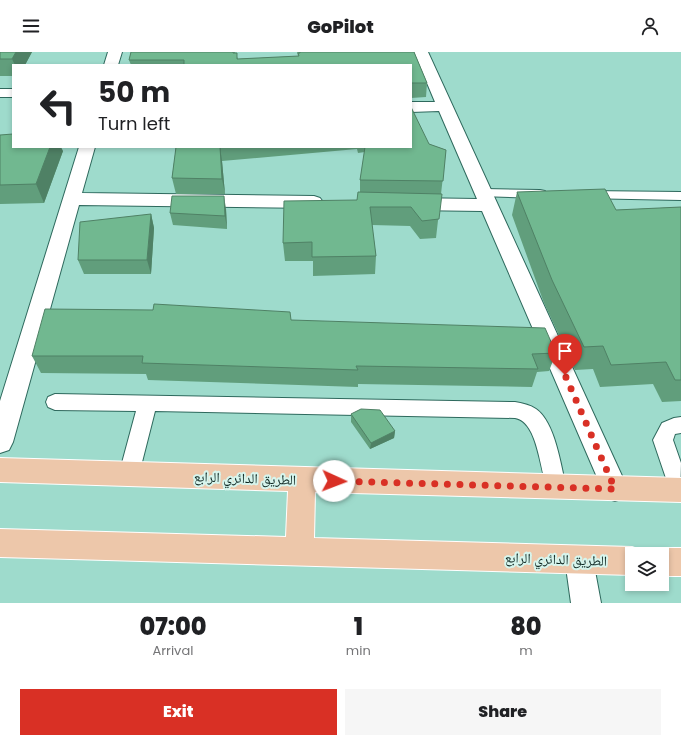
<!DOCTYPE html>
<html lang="en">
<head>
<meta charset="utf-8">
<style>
	:root { --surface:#fff; --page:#f6f6f6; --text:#202124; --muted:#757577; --accent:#d93025 }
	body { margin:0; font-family:Poppins,"Noto Naskh Arabic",sans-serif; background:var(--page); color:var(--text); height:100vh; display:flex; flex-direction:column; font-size:15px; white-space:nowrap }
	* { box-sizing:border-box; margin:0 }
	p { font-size:13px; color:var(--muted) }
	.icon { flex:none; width:22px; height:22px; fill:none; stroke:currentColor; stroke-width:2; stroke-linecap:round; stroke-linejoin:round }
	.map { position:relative; height:551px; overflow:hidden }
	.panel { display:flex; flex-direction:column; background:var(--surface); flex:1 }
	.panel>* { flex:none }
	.hud { position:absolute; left:12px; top:12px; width:400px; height:84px; border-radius:0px; box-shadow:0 2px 6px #0003; background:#fff; color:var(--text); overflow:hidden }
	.buttons { position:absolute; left:625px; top:495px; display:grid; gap:8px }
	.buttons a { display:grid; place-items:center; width:44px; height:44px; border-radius:0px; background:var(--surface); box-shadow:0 2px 6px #0003; font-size:20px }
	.pin { position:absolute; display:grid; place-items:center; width:34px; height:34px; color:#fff; margin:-41px -17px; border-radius:50% 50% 50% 0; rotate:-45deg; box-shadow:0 0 4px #0007 }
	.pin .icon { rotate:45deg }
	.me { position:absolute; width:44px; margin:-22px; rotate:92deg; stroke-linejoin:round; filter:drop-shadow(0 0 3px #0008) }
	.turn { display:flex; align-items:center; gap:14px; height:84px; padding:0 20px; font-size:18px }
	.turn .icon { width:52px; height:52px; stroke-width:2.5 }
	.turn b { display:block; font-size:28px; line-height:34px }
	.eta { display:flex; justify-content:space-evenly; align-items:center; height:68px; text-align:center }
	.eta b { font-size:24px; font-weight:800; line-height:28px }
	.primary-button { display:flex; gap:8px; margin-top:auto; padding:8px 20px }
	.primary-button a { flex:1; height:46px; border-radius:0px; background:var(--accent); color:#fff; font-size:16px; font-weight:800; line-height:46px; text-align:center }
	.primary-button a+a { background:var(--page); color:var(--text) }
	header { display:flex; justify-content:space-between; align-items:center; height:52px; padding:0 20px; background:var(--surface); font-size:18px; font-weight:800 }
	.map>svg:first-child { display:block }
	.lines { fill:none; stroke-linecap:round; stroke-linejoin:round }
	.service-casing { stroke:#2e695d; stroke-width:2 }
	.minor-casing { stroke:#2e695d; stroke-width:2 }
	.primary-casing { stroke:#fff; stroke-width:2 }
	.service { fill:#fff; fill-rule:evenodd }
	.minor { fill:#fff; fill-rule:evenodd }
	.primary { fill:#edc7aa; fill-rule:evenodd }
	.wall { fill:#619e7c }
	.shaded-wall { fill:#4f8165 }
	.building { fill:#71b890; stroke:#4f8165 }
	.route { stroke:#d93025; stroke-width:7; stroke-dasharray:0 12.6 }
	.labels { text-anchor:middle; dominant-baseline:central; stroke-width:4; stroke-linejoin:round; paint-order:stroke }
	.near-street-label { font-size:14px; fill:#0e2722; stroke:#d7f5ed }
</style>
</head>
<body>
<header><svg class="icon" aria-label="menu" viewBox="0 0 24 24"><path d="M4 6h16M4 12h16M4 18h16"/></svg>GoPilot<svg class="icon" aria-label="person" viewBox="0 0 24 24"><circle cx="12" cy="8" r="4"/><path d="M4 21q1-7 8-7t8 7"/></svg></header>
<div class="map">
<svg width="681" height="551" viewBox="0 0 681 551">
	<rect width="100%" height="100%" fill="#9edbcc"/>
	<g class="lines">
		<defs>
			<path id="service" d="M0,37H13V45H0Z
				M484,137L540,138L545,139L547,142L545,145L540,146L479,144L477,141L479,138Z
				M586,139L681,140V148L581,146L579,143L581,140Z
				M55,342L515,350C522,351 530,353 536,357C555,370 561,414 566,435L563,442L556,444L549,442C540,422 539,370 515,366L155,359L139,422L136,428L129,431L122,428L119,422L136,359L55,358L48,355L46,350L48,345Z
				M681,365V381L675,382L673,388L681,411L680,447L673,445L670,438L653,388L662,371L674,366Z"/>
			<path id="minor" d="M108,0H122L118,13H104Z
				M414,0H428L628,437L624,446L615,449L606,446L482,159L411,158L404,156L402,152L404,148L411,146L477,147L439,59L411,60V50H435Z
				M79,95H95L82,141L314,144L320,146L323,150L320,154L314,156L79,153L13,390L9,398L0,401V349Z
				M579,494L589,498L593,508L601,551H571L565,508L569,498Z"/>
			<path id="primary" d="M0,406L681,426V450L315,440L314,486L632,495L642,499L643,502H632V523L0,505V477L286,485L288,439L0,430Z
				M662,496H681V524H662V502H651L652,500Z"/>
		</defs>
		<use href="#service" class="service-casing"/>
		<use href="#minor" class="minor-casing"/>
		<use href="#primary" class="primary-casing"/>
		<use href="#service" class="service"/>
		<use href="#minor" class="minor"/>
		<use href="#primary" class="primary"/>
	</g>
	<path class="wall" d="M0,0H32L25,13H13V24H0Z
		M131,0H235L238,7L298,4L297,0H414L427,31L426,45L411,46V13H131L129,8Z
		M0,83L63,99L44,151L0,152Z
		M429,92L446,98L436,186L420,187L410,174L372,173L376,204L375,222L313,224V209H285L283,191L357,148L360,140V128L365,100L358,101L357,97L222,109L225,142H176L172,126L176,95H411Z
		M517,140L616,158L681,155V349L662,350L653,332L600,335L593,317L575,318L544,251L512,163Z
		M226,157L227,177L173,173L170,161Z
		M151,162L154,176L151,222H84L78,208Z
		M291,268L556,301L549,319L537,320L532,335L358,332V335L148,328L146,322L41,321L32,304Z
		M351,362L395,379L394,386L370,397L351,370Z"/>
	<path class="shaded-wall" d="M16,0H32L25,13H15L12,7Z
		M50,95H61L63,99L44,151L36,132Z
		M220,95L222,109L225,142L222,127Z
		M224,144L226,157L227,177L225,164Z
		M151,162L154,176L151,222L147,208Z
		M395,379L394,386L370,397L371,391Z"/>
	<path class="building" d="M0,0H16L12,7H0Z
		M131,0H233V1H237V7L299,4L298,1H300V0H414L427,31H411V13H184V8H129Z
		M411,55L429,92L446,98L443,129L360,128L365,95H411Z
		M13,82V95H50L36,132L0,133V83Z
		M176,95H220L222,127L172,126Z
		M605,137L616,158L681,155V328H675L666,310L611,313L603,294L584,295L552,228L517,140Z
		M358,140L442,142L439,167L422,169L411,155H370L376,204L312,205V190L283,191L284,149L357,148Z
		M172,144H224L225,164L170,161Z
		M151,162L147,208H78L80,170Z
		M154,252L290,260L291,268L545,276L556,301L532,302L538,317L356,314L358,318L142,311L143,304H32L45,257L153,258Z
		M361,357L380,358L395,379L371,391L351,362Z"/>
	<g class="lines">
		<path class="route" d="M334,429L615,437L565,323"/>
	</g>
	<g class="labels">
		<g class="near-street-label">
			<text transform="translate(245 426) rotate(2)">الطريق الدائري الرابع</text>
			<text transform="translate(556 507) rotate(2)">الطريق الدائري الرابع</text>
		</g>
	</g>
</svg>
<div class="buttons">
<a><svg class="icon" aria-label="layers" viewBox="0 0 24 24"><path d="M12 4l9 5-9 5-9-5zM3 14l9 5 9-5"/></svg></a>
</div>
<div class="pin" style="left:565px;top:323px;background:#d93025"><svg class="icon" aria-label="arrive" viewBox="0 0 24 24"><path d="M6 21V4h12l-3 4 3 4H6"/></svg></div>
<svg class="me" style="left:334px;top:429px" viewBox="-20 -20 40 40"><circle r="19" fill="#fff"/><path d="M0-13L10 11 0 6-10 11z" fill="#d93025"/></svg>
<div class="hud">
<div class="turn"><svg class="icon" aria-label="left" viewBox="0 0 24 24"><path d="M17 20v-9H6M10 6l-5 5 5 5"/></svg><div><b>50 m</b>Turn left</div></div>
</div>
</div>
<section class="panel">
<div class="eta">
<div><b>07:00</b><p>Arrival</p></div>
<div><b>1</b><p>min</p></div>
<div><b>80</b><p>m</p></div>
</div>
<div class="primary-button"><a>Exit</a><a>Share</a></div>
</section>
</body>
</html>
